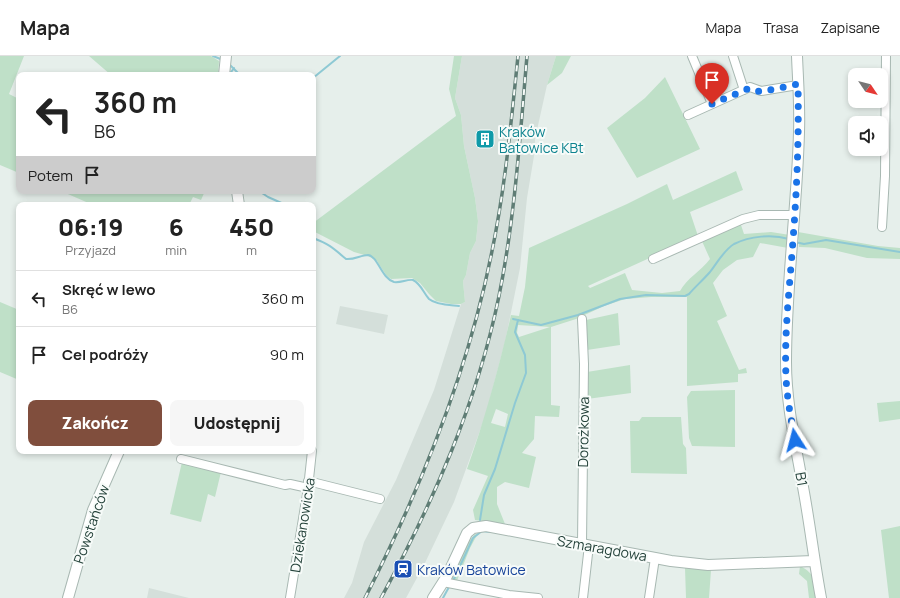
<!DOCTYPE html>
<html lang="pl">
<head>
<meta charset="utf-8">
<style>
	:root { --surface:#fff; --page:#f6f6f6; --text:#222; --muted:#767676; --line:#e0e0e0; --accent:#804e3d }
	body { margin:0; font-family:Manrope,sans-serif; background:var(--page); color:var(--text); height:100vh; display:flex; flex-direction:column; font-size:15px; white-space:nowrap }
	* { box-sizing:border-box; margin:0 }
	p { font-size:13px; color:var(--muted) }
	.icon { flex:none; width:22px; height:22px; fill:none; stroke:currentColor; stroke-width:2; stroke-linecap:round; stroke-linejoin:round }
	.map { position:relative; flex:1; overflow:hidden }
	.drawer { position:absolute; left:16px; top:146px; width:300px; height:252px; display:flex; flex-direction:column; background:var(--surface); border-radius:8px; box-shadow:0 2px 6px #0003 }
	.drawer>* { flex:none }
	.hud { position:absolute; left:16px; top:16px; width:300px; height:122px; border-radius:8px; box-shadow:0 2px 6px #0003; background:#fff; color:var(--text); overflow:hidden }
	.needle { width:26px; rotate:125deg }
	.fabs { position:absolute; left:848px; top:12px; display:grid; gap:8px }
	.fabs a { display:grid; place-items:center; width:40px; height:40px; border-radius:8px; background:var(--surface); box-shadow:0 2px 6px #0003; font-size:20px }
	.pin { position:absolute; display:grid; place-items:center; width:34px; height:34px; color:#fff; margin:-41px -17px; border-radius:50% 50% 50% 0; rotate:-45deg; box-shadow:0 0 4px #0007 }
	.pin .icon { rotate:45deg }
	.me { position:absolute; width:44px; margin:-22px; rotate:351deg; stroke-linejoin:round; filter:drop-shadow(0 0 3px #0008) }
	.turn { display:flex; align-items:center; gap:14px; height:84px; padding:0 12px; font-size:18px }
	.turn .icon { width:52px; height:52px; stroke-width:2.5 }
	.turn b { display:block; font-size:28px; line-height:34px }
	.then { display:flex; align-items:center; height:38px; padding:0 12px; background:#0003; gap:8px; font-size:15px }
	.eta { display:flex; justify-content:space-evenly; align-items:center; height:68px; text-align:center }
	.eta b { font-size:24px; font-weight:800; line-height:28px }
	.primary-button { display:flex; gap:8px; margin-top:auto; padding:8px 12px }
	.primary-button a { flex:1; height:46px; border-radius:8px; background:var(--accent); color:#fff; font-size:16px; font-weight:800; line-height:46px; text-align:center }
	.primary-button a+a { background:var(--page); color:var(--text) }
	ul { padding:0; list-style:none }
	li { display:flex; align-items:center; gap:12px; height:56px; padding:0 12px; border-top:1px solid var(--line) }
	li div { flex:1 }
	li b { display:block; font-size:15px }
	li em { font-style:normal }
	header { display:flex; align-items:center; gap:24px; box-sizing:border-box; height:56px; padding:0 20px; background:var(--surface); border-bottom:1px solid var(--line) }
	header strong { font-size:19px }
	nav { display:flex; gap:22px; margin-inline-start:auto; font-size:14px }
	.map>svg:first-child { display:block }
	.built { fill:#d4dfda }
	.green { fill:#bfe0c8; fill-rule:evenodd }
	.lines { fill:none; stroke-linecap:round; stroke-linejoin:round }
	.stream { stroke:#8ec9d4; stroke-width:2 }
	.minor-casing { stroke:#a8b8b2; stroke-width:10 }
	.tertiary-casing { stroke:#a8b8b2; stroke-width:12 }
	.minor { stroke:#fff; stroke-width:8 }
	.tertiary { stroke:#fff; stroke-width:10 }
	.rail-casing { stroke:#5f7d75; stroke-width:3.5 }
	.rail { stroke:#f7fbf9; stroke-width:2; stroke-dasharray:6; stroke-linecap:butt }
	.route { stroke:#1a73e8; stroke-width:7; stroke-dasharray:0 12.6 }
	.labels { text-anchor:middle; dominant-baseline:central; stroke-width:4; stroke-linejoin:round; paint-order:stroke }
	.culture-label { font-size:14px; fill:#0d838f; stroke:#f7fbf9; text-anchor:start }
	.street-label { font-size:14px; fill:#24423a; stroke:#f7fbf9 }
	.transit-label { font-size:14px; fill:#164399; stroke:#f7fbf9; text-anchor:start }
</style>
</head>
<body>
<header>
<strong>Mapa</strong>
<nav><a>Mapa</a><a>Trasa</a><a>Zapisane</a></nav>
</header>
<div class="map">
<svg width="900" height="542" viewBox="0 0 900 542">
	<rect width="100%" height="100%" fill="#e6efeb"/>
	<path class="built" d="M462,0H556L547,29L535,83V94L527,142L520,212L505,286L486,358L454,446L424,509L406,542H344L352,527L364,486L396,424L434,334L461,248L465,246L463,225L466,219L470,197L476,185L478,165L475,142L464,90L461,59L455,42Z
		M340,250L388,259L384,278L336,268Z
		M149,532L189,542H147Z"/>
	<path class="green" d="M0,0H24L9,38L19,43V117L0,109Z
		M89,0H211L219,5L218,19H111Z
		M454,0H462L455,42L461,59L464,90L475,142L478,165L476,185L470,197L466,219L463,225L465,246L461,248H451L436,245L429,238L420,227L412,222L391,223L386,219L377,205L368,200L354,196L313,175V167L456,60L449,33Z
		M556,0H571L562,17L547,29Z
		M665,21L700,93L637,122L607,72L645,42Z
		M736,115L743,134L690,156L698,180L588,230L590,232L625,217L632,234L662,237L680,235C687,222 701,215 710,203L701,183L740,166L744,178L771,176L790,179L788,192L760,187L753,201L737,204L723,214L713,227L727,260L717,265L739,314L746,312L747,317L738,318V326L687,330V241H651L625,243L604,250L576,263L551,271V349L560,350L559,361L535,360L534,383L522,397L536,401L529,432L505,426L497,431V448L505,468L475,464L473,454L488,420L467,413C485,363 499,311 511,259L519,260L525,231L529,192L627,148L667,128L673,144ZM518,269L550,271L519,281L517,277ZM496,353L508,358L505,371L491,367Z
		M61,135H205L201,144L193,141L189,149H93Z
		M798,176L878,190L900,192V203L867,202L825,192L799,191Z
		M0,246L19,254V324L0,316Z
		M618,257L620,289L587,294L586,264Z
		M630,309L631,337L587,343V316Z
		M735,334V391L692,390L689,382L687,341L691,335Z
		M900,345V363L879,366L877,347Z
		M642,361H681L683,388L686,392L687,418L631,417L630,365H639Z
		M182,406L221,416L215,441L208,438L201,466L170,458Z
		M900,470V542H889L881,474Z
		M475,478L477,479L470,492L456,527L451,524L468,486Z
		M800,510C816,518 815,526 818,542H809L807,525L799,518Z
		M685,512L711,514L709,542H686Z"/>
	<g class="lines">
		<path class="stream" d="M213,0L223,4
			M228,7L240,19
			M229,19L234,12
			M313,22L340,0
			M259,135L268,141L286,149
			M313,182C329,188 333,192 346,203C354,204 361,199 368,199C378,200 381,222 394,226C401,227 407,223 413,224C421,228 423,236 429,243C436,249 451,249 459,250
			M795,186L804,188L826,184L900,196
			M513,263L541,269L578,259L620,243L646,239L685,240L689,238C695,231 703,224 710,216C717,207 724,194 734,188C750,180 772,178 789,183
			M480,464L484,439L495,413L515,347L526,317L525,299L515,276L518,264
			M453,525L473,482L482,475L491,476
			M443,542L449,531"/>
		<defs>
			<path id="minor" d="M692,0L712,48
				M733,0L744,34
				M688,59L750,31L761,35L798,29
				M882,171L885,120L886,0
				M653,203L743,163L759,159H794
				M181,403L285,429L290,428L308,432
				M308,425L380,443
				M582,488L584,308L582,263
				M443,526L509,539L538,542
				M290,542L308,432L312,395
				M583,542L589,489
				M649,542L655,502"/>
			<path id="tertiary" d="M797,0C798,25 800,51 799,76C797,152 786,229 786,306C786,348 796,390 803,431C810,468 814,505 821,542
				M224,19L226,0
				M237,135L239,149
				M68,542L93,454L119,395
				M433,542L447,520L467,477L473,472L486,470L671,505L708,509L813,505"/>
		</defs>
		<use href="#minor" class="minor-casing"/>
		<use href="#tertiary" class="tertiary-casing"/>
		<use href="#minor" class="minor"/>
		<use href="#tertiary" class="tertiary"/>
		<defs>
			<path id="rail" d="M365,542C420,434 467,319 491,200C505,134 511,67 518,0
				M381,542C433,447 477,347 499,240C515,161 520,80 527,0"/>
		</defs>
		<use href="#rail" class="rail-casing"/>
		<use href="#rail" class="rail"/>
	</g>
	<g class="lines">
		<path class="route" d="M712,48L750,32L761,36L798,28C799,80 797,132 793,184C790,229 784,275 786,321C787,342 791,363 795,384"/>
	</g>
	<defs>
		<symbol id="building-square" viewBox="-11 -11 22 22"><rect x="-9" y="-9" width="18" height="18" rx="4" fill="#0f9aa8" stroke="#f7fbf9"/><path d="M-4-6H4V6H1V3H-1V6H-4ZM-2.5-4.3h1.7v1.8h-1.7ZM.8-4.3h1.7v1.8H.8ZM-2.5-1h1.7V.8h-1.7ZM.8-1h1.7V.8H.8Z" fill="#fff"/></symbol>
		<symbol id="station-square" viewBox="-11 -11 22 22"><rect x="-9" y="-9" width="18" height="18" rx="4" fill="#1a4fb4" stroke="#f7fbf9"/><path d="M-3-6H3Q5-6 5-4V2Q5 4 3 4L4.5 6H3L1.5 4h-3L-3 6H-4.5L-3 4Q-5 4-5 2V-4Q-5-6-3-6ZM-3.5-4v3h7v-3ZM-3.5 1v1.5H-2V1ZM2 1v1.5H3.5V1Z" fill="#fff"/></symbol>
	</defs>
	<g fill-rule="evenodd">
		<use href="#building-square" x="474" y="72" width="22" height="22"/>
		<use href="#station-square" x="392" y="502" width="22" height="22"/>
	</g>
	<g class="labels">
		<g class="culture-label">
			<text x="499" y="75">Kraków<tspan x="499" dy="16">Batowice KBt</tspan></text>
		</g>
		<g class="street-label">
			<text transform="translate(583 376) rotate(-89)">Dorożkowa</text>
			<text transform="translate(802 423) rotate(80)">B1</text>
			<text transform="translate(91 468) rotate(-71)">Powstańców</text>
			<text transform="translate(302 469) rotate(-81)">Dziekanowicka</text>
			<text transform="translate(602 492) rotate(10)">Szmaragdowa</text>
		</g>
		<g class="transit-label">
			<text x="417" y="513">Kraków Batowice</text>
		</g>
	</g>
</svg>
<div class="fabs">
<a><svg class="needle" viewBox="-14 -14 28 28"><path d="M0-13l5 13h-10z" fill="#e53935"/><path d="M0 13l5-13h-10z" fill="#767676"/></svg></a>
<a><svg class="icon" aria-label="sound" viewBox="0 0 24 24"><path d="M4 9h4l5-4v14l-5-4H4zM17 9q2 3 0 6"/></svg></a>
</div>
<div class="pin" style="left:712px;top:48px;background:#d93025"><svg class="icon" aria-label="arrive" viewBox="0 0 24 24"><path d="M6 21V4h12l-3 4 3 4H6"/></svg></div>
<svg class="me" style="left:795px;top:384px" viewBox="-20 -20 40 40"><path d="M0-17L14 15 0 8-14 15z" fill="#1a73e8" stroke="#fff" stroke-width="4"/></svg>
<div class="hud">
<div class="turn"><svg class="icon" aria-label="left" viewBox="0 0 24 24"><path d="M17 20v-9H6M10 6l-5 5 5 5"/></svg><div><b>360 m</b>B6</div></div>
<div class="then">Potem<svg class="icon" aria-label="arrive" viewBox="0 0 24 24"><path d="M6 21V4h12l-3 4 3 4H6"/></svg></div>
</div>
<section class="drawer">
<div class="eta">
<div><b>06:19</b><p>Przyjazd</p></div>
<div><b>6</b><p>min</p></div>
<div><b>450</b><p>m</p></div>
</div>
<ul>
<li><svg class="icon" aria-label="left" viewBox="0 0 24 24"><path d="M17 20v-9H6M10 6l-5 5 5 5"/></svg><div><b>Skręć w lewo</b><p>B6</p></div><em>360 m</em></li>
<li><svg class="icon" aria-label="arrive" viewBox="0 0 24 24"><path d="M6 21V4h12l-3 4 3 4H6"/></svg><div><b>Cel podróży</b></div><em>90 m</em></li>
</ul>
<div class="primary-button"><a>Zakończ</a><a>Udostępnij</a></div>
</section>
</div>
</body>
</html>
